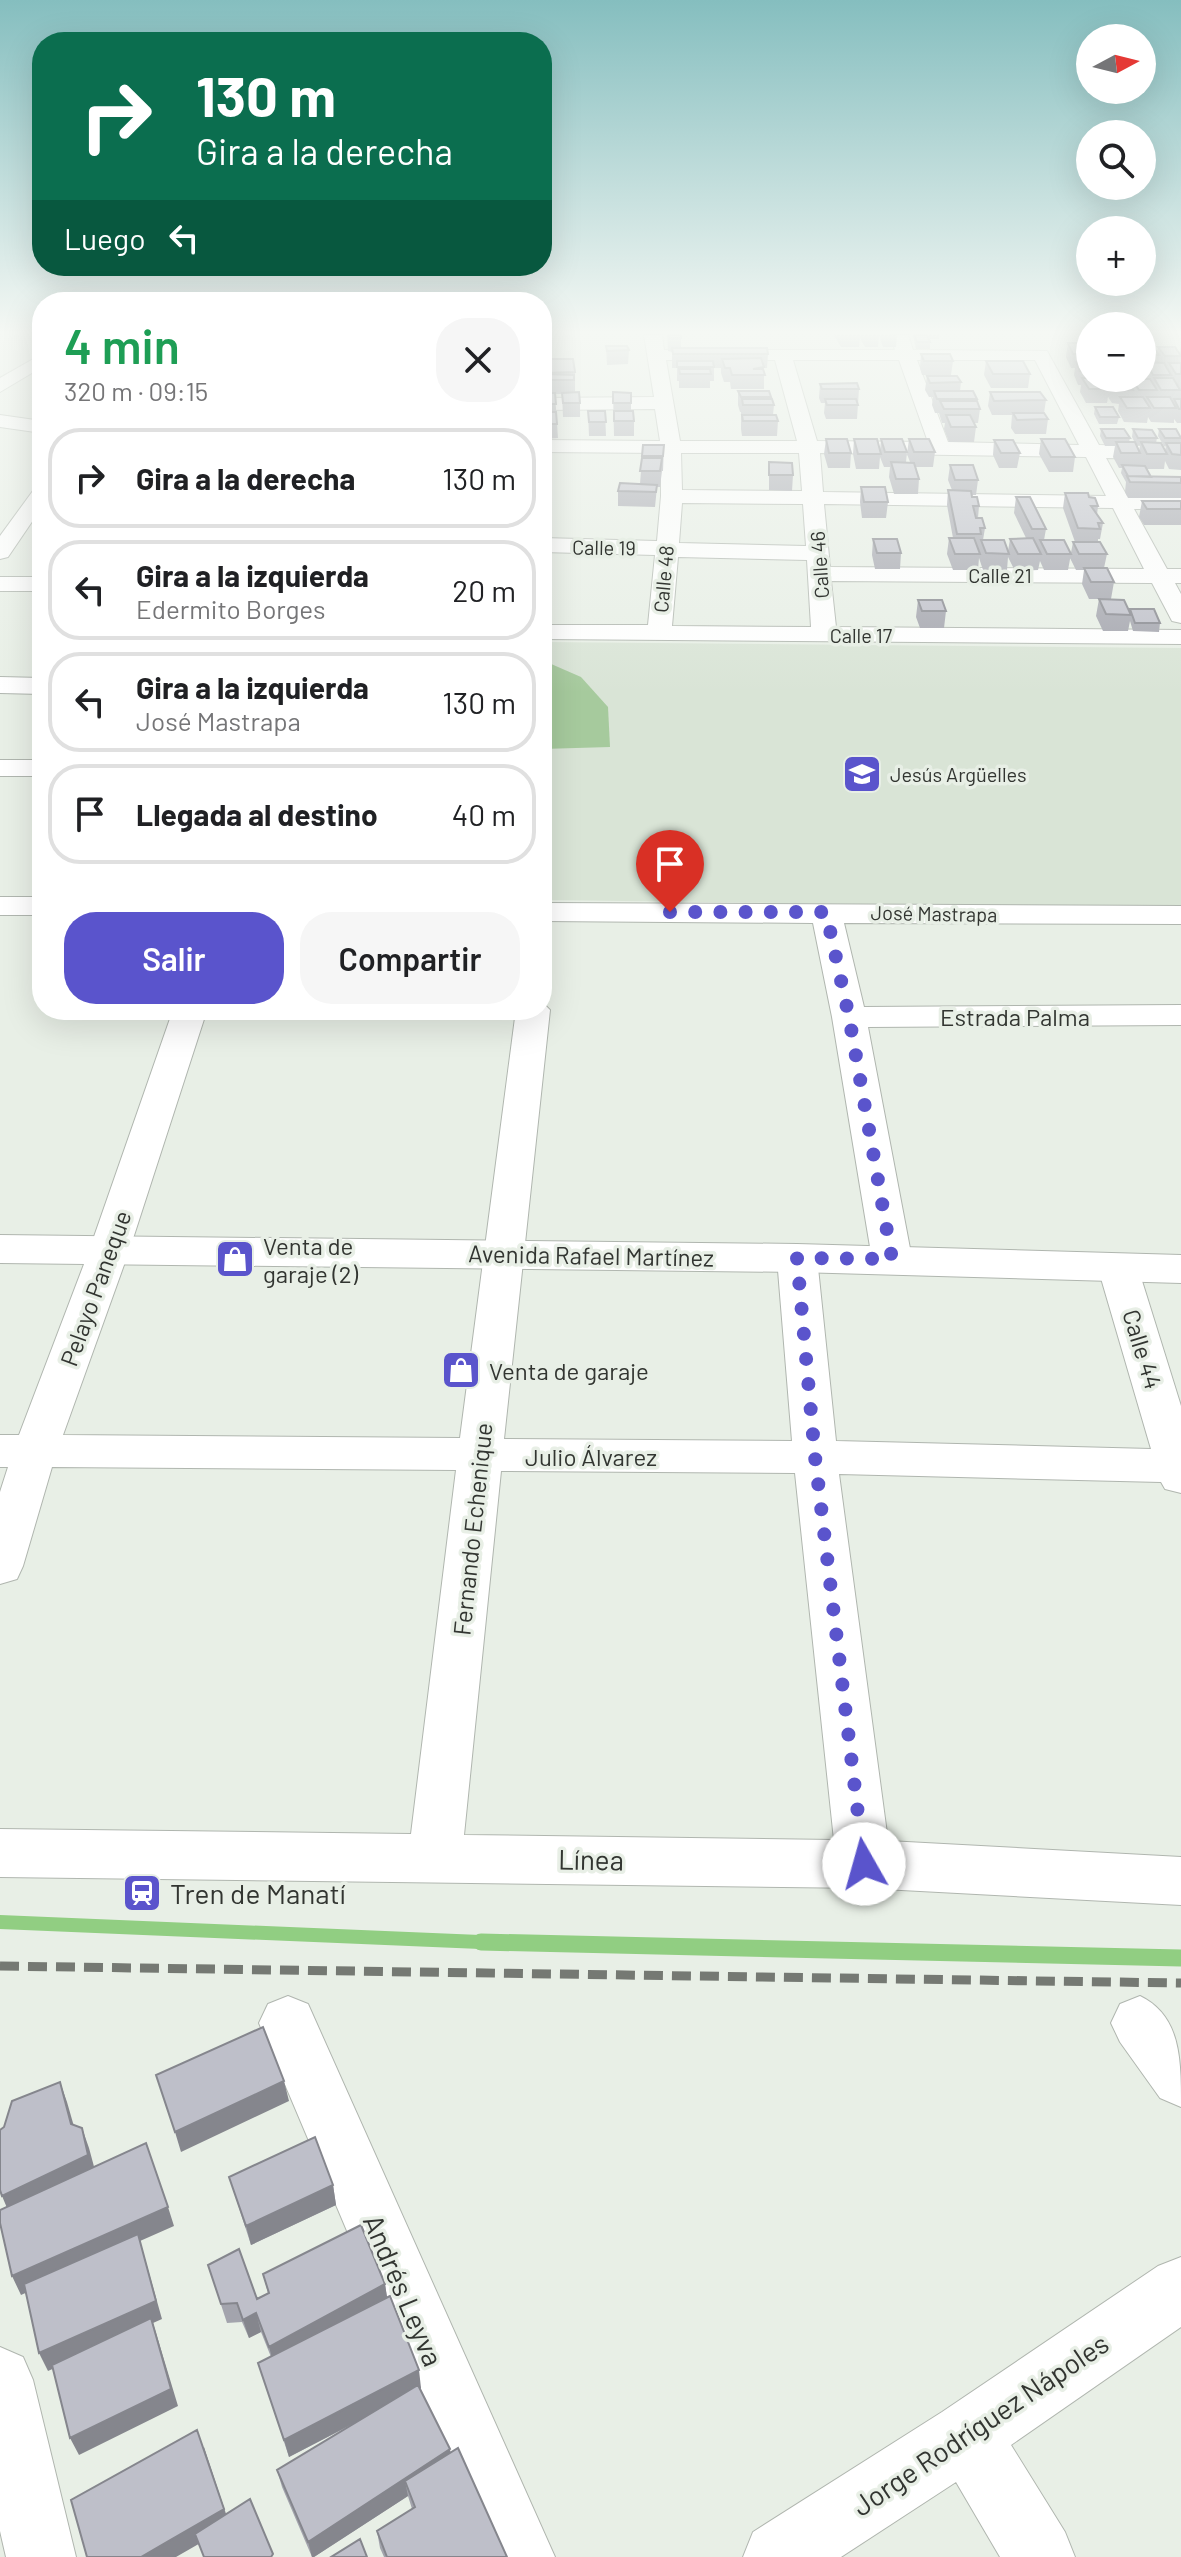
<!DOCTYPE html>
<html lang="es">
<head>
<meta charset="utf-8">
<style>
	:root { --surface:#fff; --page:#f6f6f6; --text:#202124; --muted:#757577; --line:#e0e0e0; --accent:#5a54cc }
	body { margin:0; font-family:Barlow,sans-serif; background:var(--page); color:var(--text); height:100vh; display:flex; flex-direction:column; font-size:30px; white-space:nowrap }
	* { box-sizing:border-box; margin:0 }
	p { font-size:26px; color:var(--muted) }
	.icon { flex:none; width:44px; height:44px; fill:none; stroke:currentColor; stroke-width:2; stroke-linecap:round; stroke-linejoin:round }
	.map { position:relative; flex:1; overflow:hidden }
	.details { position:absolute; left:32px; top:292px; width:520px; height:728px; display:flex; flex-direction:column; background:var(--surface); border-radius:32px; box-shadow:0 8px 32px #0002 }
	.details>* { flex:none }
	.guide { position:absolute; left:32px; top:32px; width:520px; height:244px; border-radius:32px; box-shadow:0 8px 32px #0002; background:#0b6e4f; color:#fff; overflow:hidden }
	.needle { width:52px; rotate:83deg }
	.buttons { position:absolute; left:1076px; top:24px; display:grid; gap:16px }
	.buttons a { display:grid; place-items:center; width:80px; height:80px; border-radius:50%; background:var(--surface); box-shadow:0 8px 32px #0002; font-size:40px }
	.pin { position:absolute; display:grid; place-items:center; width:68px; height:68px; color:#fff; margin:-82px -34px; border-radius:50% 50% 50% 0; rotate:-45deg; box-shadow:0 0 8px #0007 }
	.pin .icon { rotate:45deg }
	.me { position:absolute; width:88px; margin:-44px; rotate:353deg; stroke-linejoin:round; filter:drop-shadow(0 0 6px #0008) }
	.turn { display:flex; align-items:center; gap:28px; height:168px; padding:0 32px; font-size:36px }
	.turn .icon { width:104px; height:104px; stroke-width:2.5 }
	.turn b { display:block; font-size:56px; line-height:68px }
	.then { display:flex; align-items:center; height:76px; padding:0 32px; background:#0003; gap:16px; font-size:30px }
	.round { display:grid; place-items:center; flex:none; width:84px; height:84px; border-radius:32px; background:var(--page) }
	.head { display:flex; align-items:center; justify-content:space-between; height:136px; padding:0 32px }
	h1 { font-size:48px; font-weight:600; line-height:60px; color:#1e9e55 }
	.primary-button { display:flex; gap:16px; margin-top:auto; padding:16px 32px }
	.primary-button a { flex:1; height:92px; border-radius:32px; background:var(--accent); color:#fff; font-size:32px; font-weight:600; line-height:92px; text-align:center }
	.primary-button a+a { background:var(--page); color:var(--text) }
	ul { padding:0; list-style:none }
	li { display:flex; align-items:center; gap:24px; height:100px; margin:0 16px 12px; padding:0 16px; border:4px solid var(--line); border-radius:32px }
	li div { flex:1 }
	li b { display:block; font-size:30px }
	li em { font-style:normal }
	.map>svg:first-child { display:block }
	.built { fill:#d9e4d6 }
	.green { fill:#a6ca9d }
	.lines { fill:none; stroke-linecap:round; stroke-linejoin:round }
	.stream-far1 { stroke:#91ce82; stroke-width:14 }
	.stream { stroke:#91ce82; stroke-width:17 }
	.minor-casing { stroke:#b0b6af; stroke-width:2 }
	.major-casing { stroke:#b0b6af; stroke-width:2 }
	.minor { fill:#fff; fill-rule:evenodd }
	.major { fill:#fff; fill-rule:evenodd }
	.rail { stroke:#757973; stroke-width:9; stroke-dasharray:19 9; stroke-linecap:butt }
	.wall { fill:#a3a4ad }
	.shaded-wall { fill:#85868d }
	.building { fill:#bebfc9; stroke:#85868d; stroke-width:2 }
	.route { stroke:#5a54cc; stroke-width:14; stroke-dasharray:0 25.2 }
	.labels { text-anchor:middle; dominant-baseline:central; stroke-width:7; stroke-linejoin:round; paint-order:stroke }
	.far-street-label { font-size:20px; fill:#323531; stroke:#e8efe6 }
	.far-poi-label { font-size:20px; fill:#323531; stroke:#e8efe6; text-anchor:start }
	.street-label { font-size:24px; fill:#323531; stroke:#e8efe6 }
	.poi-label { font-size:24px; fill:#323531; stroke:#e8efe6; text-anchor:start }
	.near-street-label { font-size:28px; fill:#323531; stroke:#e8efe6 }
	.near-poi-label { font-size:28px; fill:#323531; stroke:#e8efe6; text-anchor:start }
</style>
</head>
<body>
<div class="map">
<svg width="1181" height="2557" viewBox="0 0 1181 2557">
	<rect width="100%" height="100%" fill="#e8efe6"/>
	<path class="built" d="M542,642L1181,648V908L542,900Z"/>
	<path class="green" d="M542,660L581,677L608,707L610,747L542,749Z"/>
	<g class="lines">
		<path class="stream-far1" d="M0,1922L528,1944"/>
		<path class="stream" d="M481,1942L1181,1958"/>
		<defs>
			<path id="minor" d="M644,335H662L664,350H895L890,335H908L913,350L1047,351L1099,445L1181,447V459L1106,458L1127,496L1181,497V509H1134L1167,569H1181V583H1175L1181,594V623L1172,621L1152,583L831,581L836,627L1181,630V644L542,639V625H648L655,555L542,552V538L657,541L661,496V453L542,452V440L660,441L655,409L542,410V398L654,397ZM666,360H775L797,441H680ZM793,360H899L928,442L817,441ZM917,360H1035L1079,445L948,442ZM681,453H799L802,491L682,490ZM820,453L1086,457L1106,496L823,492ZM682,503L803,504L806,546L679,543ZM824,504L1113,508L1144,569L830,567ZM678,557L807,560L811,627L672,626Z
				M42,354V367L0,392V378Z
				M0,415L42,421V433L0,427Z
				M42,486V507L8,557L0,559V536L35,488Z
				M0,577H42V591H0Z
				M0,677L42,678V694L0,693Z
				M0,760H42V776H0Z
				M0,897H42V915H0Z
				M542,903L1181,906V924L844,923L864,1007L1181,1005V1025L868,1027L912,1259L906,1268L892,1272L878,1268L872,1259L832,1017L813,923L542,921Z
				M542,1002L550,1010L504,1439L792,1441L777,1258L783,1249L797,1245L811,1249L817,1258L836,1441L1151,1449L1098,1268L1104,1259L1118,1255L1132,1259L1138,1268L1181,1406V1493L1165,1489L1161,1482L839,1474L888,1841L1181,1857V1905L864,1888L0,1877V1829L411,1834L456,1470L52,1467L23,1566L17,1579L0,1584V1492L8,1467H0V1435H19L89,1251L173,1010H207L129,1251L63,1435L460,1438L516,1010H542ZM501,1471L795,1473L834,1840L464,1835Z
				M288,1996L308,2004L555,2557H485L259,2023L268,2004Z
				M1140,1996C1181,2016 1181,2059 1181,2107L1160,2098L1120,2042L1111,2023L1120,2004Z
				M1181,2257V2327L1011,2445L1065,2532L1075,2557H1000L956,2482L841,2557H743L753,2532L942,2412L1158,2266Z
				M0,2347L23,2357L33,2380L76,2557H6L0,2531Z"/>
			<path id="major" d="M0,1235L797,1244L1181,1255V1283L797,1272L0,1263Z"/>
		</defs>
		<use href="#minor" class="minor-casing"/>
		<use href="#major" class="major-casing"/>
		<use href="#minor" class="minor"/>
		<use href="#major" class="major"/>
		<path class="rail" d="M0,1966L1181,1983"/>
	</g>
	<path class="wall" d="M667,335H681V348L768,354L767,368H764V389H731L730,382H724L721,373V368H714V381H710V388H679V381H677V368H672V352L668,351Z
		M834,335H879L878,347H865L860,338L859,347H841Z
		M879,335H897L896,347H883Z
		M913,335H939V339H929L930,342V349H916Z
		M1068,343L1090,352V378H1142V346L1157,352L1158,347L1180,353L1181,346V423H1177L1174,419V423L1151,422L1148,417L1147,423L1124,422L1118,411L1119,404L1112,403L1108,397L1107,403H1086L1080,392L1081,385H1078L1074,375L1075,368H1071L1066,357Z
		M606,346L629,350L628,364L607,365Z
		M921,354L953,361L951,375H922L920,368Z
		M546,359L575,372V392L580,403V417H563L562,394H555L558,438L542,439V393H545V387H544L543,367H546Z
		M986,361L1030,374L1028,388H991L984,375Z
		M927,376L961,382L960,391L977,399V401L980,409L978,423H974L976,427L974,442H949L944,429L945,423H942L939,413H935L932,405L933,397H929L925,390Z
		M820,384L859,389L857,419H826L824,413L825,403H821L819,398Z
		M738,391L771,397L774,405L773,415L778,421L777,436H742L741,429V412H740L738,405Z
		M613,392L631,393V411L634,421V436H614Z
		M990,392L1046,400L1044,413L1048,419L1046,434H1015L1011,428L1012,415H992L988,406Z
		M1095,407L1119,417L1117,424H1099L1094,414Z
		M588,411H605L606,436H589Z
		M1101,429L1130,438L1129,442L1139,451L1140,445H1136L1132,437L1133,429L1157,438L1156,443L1165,450L1166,446H1164L1158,436L1159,429L1181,438V470L1169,469L1165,461L1164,469H1146L1151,477H1181V498H1128L1125,492L1126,482L1121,473L1122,468H1119L1113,457L1115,446H1105L1100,436Z
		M826,439L851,453L850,468H828L824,454Z
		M854,439L880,451L881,439L907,452L906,462H910L907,454L909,439L935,452L933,467H916L919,479L918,494H894L889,477L890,467H884L880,457L879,469H856L853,454Z
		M1041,439L1075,457L1073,472H1049L1039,454Z
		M994,440L1020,453L1017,468H999L993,455Z
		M643,445H664L663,471H662L660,487H657L655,507L618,506V491L640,484Z
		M769,462L793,475L792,491L769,490Z
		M950,465L978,480L976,495H972L979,506L978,518L985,528L983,540L1008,551L1010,539L1026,538L1014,513L1016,497L1046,529L1044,540L1071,554L1068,570H1044L1040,561L1038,570L1015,571L1008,557L1007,570H983L979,558L978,570H953L947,554L949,538H953L947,505L948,490H952L948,480Z
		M861,487L888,502L886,518H862L860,502Z
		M1065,493L1089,497L1098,506L1097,515L1103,523L1100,539H1098V542L1107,554L1104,568L1114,582L1111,599H1089L1082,584L1084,570H1076L1070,558L1073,542H1075L1063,508Z
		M1142,501H1181V525H1144L1139,517Z
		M873,539L901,553L900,569H875L872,555Z
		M1099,599L1129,611L1130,609L1160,623L1159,632L1133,631L1130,621L1128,631H1103L1096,616Z
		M918,600L946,611L944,628H920L916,617Z
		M229,2177L333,2185L336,2205L251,2245Z
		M208,2265L257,2299L268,2293L263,2274L385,2284L387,2298L421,2388L420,2389L451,2453L507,2557H384L380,2548L377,2531L412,2509L408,2496L314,2557H312L282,2487L277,2470L359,2421L289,2457L258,2363L271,2357L261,2332L249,2338L242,2322L227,2323Z"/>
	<path class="shaded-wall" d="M284,2081L289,2101L181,2152L175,2132Z
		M60,2082L67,2102L79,2144L71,2124Z
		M82,2128L89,2148L96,2174L10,2215L2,2196Z
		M333,2185L336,2205L251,2245L246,2226Z
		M168,2207L174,2226L140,2241L162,2319L153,2323L178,2406L79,2455L70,2438L152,2324L48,2371L39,2353L140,2241L21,2295L12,2276Z
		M385,2284L388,2303L274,2365L269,2347Z
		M256,2313L261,2332L249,2338L243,2320Z
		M419,2370L421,2388L289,2457L284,2440Z
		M204,2447L230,2526L176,2557H141Z
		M450,2449L453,2466L405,2481L408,2496L314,2557H312L308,2542Z"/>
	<path class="building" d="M668,335H681V338H669Z
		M914,335H927L930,342H917Z
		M1068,343H1087L1090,354H1073Z
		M606,346H627L629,350L607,351Z
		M1142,346H1152L1159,355H1142Z
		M1158,347H1175L1181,356H1165Z
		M672,348H767L768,354H673Z
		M921,354H950L953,361H924Z
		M761,358L764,367L753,369H763L765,375H732L730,368H725L722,359Z
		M546,359H573L575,372L543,373V367H547Z
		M677,361H713L714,367H677Z
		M986,361H1023L1030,374H993Z
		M1076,362H1090V371H1080Z
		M1146,362L1164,363L1171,375H1153Z
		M1169,363H1181V374H1176Z
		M1142,365L1147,374H1142Z
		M679,369H710L711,374H680Z
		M545,374L574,375V380H545Z
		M927,376H957L961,382L930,383Z
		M1082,378H1103L1110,389H1089Z
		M1154,378H1173L1180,390H1161Z
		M1108,379H1127L1133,390L1114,389Z
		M1132,379H1150L1157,390H1139Z
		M857,383L859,389H822L820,384Z
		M738,391H769L771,397H741Z
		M934,391H973L977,399H937Z
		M579,392L580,403H563L562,393Z
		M613,392L631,393V403H613Z
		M990,392H1040L1046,400L994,401Z
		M542,393H555L556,404H542Z
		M1120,397H1143L1150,408H1127Z
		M1147,397H1170L1176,408H1154Z
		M742,399H772L774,405H743Z
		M825,399H856L858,405H827Z
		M1174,399H1181V409H1179Z
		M940,401H977L980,409H944Z
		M1095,407H1113L1119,417H1100Z
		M588,411H605L606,422H589Z
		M614,411H633L634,421H614Z
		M542,412H556L557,424H542Z
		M1013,413H1044L1048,419L1017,420Z
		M742,415H776L778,421H743Z
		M946,415H970L976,427H951Z
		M1101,429H1124L1130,438H1106Z
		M1133,429L1152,430L1157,438H1138Z
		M1159,429H1176L1181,438H1165Z
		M826,439H847L851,453H829Z
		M854,439H877L881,454H858Z
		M881,439H902L907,452H885Z
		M909,439H929L935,452H914Z
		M1041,439H1065L1075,457H1051Z
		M994,440H1013L1020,453H1001Z
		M1116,442H1135L1140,453H1121Z
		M1141,442L1161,443L1167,454H1147Z
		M1166,443H1181V455L1172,454Z
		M643,445H664L663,456H642Z
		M642,458H662L660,471H640Z
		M769,462L792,463L793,475H769Z
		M891,462L914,463L919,479H896Z
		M950,465H973L978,480H955Z
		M1122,465L1145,466L1151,477L1128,476Z
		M1127,476L1181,477V483L1130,482Z
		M620,483L657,485L656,492L618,491Z
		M861,487H885L888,502H864Z
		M948,490L971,491L972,497H977L979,506H973L976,518H982L985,528H980L981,534H957Z
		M1065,493H1088L1089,497L1095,498L1098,506H1091L1103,523H1098L1100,529L1078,528Z
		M1016,497H1030L1046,529H1032Z
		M1142,501H1181V509H1147Z
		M949,538H974L980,554H955Z
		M1033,538L1041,554H1018L1010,539Z
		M873,539H897L901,553H877Z
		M981,540H1004L1009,554L986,553Z
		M1040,540H1064L1071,554H1047Z
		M1073,542H1100L1107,554H1079Z
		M1084,568H1107L1114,582H1091Z
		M1099,599L1124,600L1131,615L1106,614Z
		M918,600H942L946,611H922Z
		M1130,609H1154L1160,623H1135Z
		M263,2027L284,2081L175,2132L156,2075Z
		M60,2082L71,2124L82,2128L88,2155L2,2196L0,2190V2130L4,2127L12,2101Z
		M315,2137L333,2185L246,2226L229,2177Z
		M146,2143L168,2207L12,2276L0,2223V2210Z
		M361,2225L385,2284L269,2347L256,2313L243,2320L237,2303L221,2304L208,2265L239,2249L257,2299L269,2293L263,2274Z
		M138,2234L156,2301L39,2353L24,2284Z
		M390,2296L419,2370L284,2440L258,2363Z
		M151,2318L171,2389L70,2438L52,2365Z
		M418,2385L450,2449L308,2542L277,2470Z
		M197,2430L224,2509L141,2557H87L71,2500Z
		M458,2448L507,2557H387L377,2531L415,2507L405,2481Z
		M250,2499L273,2554L271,2557H204L195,2534Z
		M360,2539L367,2557H331Z"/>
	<linearGradient id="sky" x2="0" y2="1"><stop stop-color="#85bebf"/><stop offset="0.48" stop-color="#f5f8f4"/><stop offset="1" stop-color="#f5f8f4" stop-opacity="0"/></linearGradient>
	<rect width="1181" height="693" fill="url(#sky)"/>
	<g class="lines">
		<path class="route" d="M670,912H826L849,1017L892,1259L797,1258L815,1457L864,1864"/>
	</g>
	<defs>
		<symbol id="school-square" viewBox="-11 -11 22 22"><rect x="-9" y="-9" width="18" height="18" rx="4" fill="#5a54cc" stroke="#e8efe6"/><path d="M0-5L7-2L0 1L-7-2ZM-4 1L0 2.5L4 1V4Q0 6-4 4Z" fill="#fff"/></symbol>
		<symbol id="shop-square" viewBox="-11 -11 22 22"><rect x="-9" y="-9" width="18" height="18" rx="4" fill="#5a54cc" stroke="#e8efe6"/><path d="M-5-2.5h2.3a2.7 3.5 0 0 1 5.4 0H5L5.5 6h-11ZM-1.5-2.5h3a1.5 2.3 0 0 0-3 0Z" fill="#fff"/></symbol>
		<symbol id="station-square" viewBox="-11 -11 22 22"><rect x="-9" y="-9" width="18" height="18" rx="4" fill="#5a54cc" stroke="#e8efe6"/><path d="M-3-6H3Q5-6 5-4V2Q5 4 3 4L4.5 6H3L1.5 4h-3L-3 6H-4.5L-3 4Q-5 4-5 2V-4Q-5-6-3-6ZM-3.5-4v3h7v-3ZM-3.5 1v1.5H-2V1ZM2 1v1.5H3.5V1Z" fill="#fff"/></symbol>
	</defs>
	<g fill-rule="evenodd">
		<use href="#school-square" x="840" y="752" width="44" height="44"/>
		<use href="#shop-square" x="213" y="1237" width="44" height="44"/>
		<use href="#shop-square" x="439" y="1348" width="44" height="44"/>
		<use href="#station-square" x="120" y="1871" width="44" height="44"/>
	</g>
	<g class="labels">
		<g class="far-street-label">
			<text transform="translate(604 547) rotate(1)">Calle 19</text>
			<text transform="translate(819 565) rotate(-94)">Calle 46</text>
			<text x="1000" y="575">Calle 21</text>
			<text transform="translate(663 579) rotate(-85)">Calle 48</text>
			<text x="861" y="635">Calle 17</text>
			<text transform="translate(934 913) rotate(1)">José Mastrapa</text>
		</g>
		<g class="far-poi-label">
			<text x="890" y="774">Jesús Argüelles</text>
		</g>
		<g class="street-label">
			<text x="1015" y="1016">Estrada Palma</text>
			<text transform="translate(591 1255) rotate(1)">Avenida Rafael Martínez</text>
			<text transform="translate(95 1288) rotate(-70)">Pelayo Paneque</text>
			<text transform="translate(1143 1349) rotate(73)">Calle 44</text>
			<text x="591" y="1456">Julio Álvarez</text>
			<text transform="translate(472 1529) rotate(-84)">Fernando Echenique</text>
		</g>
		<g class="poi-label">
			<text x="263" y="1245">Venta de<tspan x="263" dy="28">garaje (2)</tspan></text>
			<text x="489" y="1370">Venta de garaje</text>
		</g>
		<g class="near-street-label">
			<text transform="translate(591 1859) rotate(1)">Línea</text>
			<text transform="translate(404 2290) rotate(67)">Andrés Leyva</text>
			<text transform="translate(980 2424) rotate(-34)">Jorge Rodríguez Nápoles</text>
		</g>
		<g class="near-poi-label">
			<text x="170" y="1893">Tren de Manatí</text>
		</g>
	</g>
</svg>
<div class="buttons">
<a><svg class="needle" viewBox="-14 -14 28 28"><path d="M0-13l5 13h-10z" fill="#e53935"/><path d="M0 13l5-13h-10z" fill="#757577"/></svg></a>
<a><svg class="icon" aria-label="search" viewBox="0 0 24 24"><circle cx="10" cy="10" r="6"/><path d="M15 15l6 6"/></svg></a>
<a>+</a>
<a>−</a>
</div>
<div class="pin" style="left:670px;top:912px;background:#d93025"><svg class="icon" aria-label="arrive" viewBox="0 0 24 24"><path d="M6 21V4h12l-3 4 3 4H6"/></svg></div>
<svg class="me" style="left:864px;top:1864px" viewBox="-20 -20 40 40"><circle r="19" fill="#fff"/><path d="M0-13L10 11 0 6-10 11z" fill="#5a54cc"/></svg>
<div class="guide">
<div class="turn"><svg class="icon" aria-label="right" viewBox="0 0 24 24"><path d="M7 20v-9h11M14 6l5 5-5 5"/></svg><div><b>130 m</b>Gira a la derecha</div></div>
<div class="then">Luego<svg class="icon" aria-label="left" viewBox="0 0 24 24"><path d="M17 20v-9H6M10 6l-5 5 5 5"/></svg></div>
</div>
<section class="details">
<div class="head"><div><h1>4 min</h1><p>320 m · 09:15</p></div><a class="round"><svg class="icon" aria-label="close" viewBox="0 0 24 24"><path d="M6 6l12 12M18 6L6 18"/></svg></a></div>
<ul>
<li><svg class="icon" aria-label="right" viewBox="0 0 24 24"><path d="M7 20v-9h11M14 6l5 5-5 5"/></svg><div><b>Gira a la derecha</b></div><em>130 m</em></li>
<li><svg class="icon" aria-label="left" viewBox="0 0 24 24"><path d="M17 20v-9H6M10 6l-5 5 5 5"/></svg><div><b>Gira a la izquierda</b><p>Edermito Borges</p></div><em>20 m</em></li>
<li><svg class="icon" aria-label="left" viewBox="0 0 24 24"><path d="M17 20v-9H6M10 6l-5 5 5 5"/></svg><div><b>Gira a la izquierda</b><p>José Mastrapa</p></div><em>130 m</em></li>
<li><svg class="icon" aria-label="arrive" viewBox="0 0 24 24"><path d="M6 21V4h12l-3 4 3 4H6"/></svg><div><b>Llegada al destino</b></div><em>40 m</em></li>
</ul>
<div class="primary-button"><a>Salir</a><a>Compartir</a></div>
</section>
</div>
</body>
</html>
